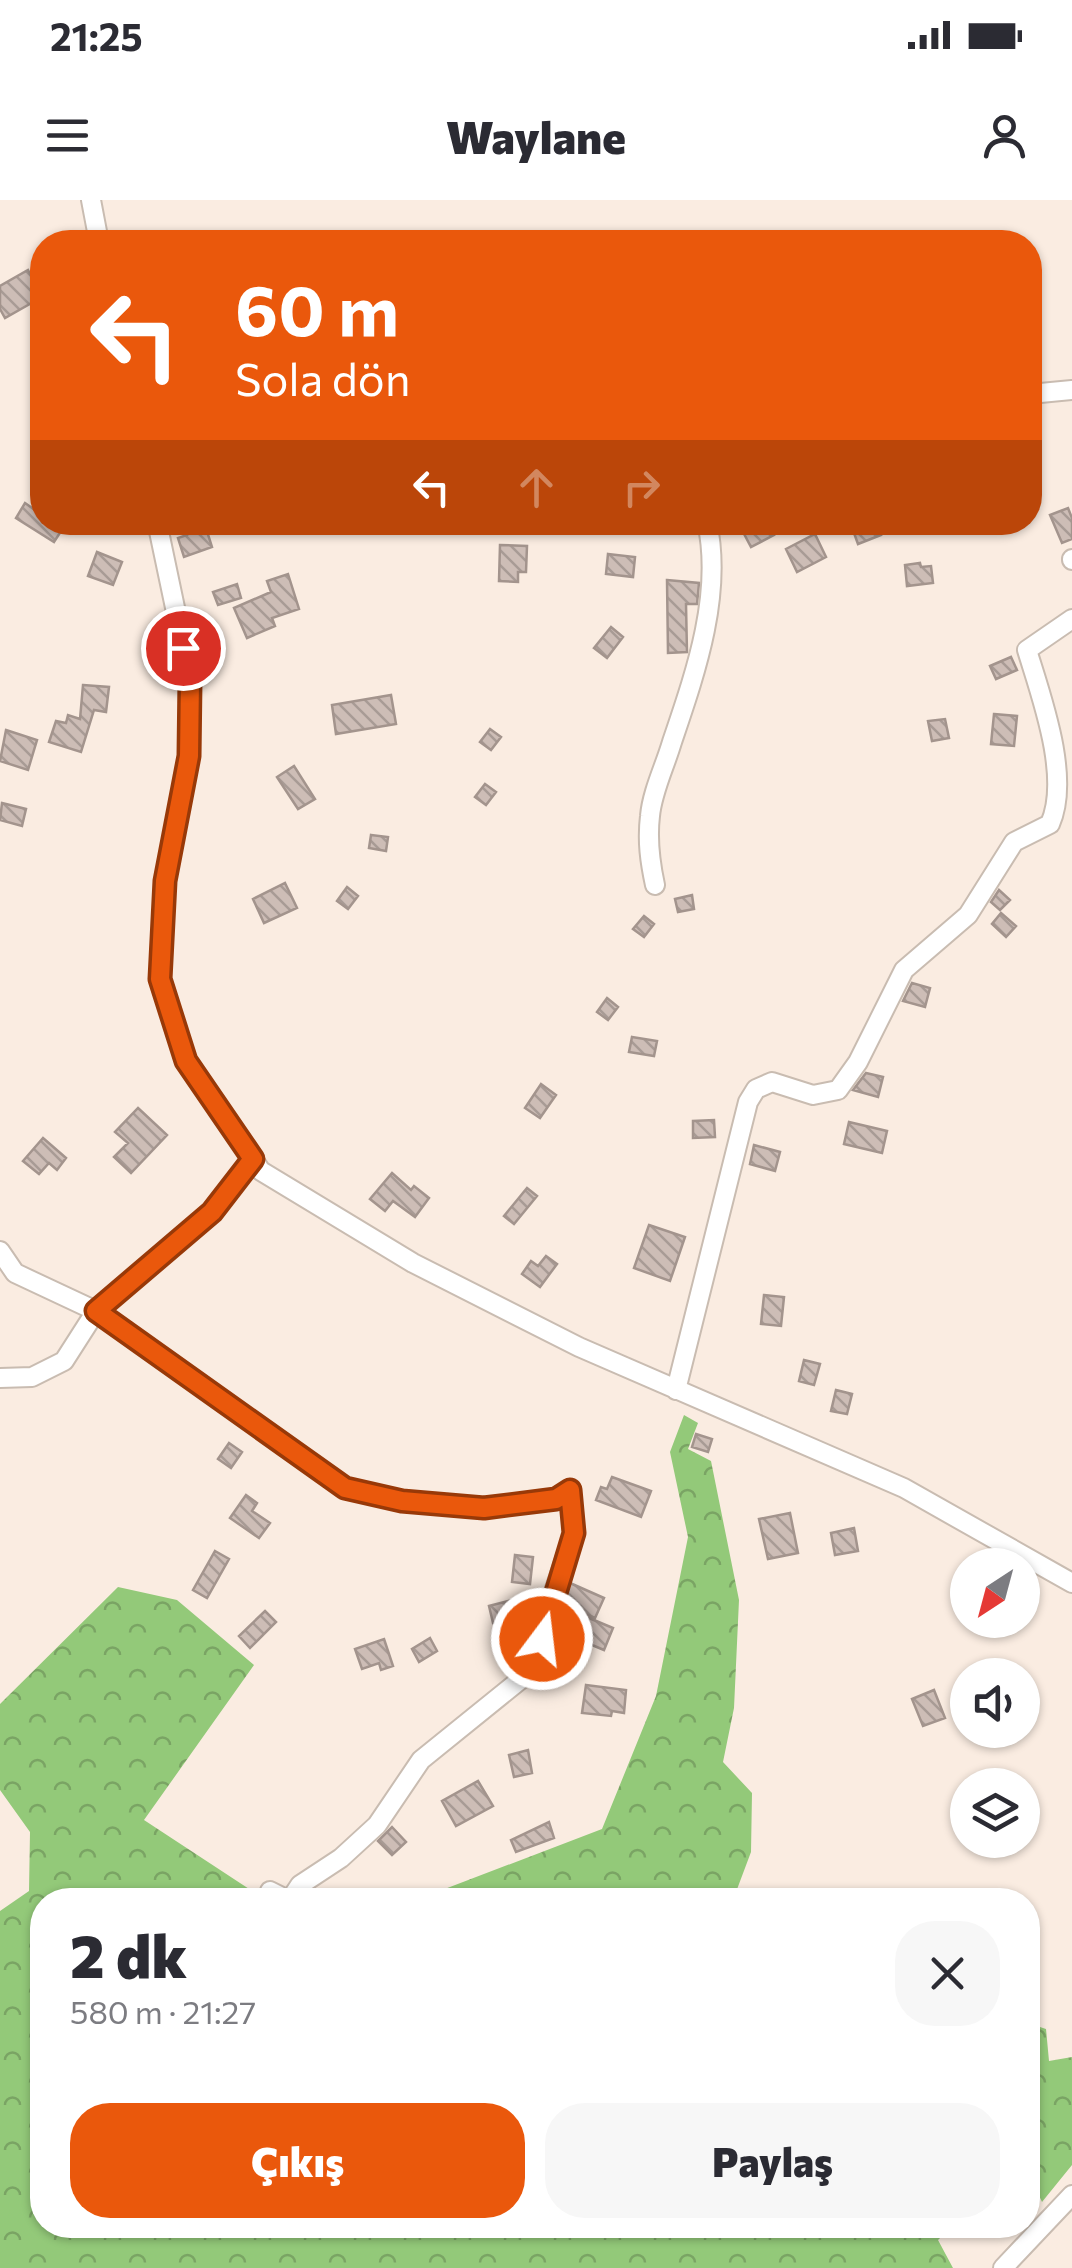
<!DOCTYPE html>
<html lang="tr">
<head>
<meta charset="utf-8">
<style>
	:root { --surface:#fff; --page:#f7f7f7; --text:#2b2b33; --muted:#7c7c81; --accent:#ea580c }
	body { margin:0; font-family:Commissioner,sans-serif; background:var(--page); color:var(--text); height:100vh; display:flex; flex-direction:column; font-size:38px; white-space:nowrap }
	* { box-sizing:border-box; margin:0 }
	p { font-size:32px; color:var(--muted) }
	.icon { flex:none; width:55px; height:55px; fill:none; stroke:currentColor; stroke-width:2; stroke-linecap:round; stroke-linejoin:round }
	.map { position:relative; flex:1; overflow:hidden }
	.details { position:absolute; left:30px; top:1688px; width:1010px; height:350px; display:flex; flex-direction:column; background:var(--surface); border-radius:40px; box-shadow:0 2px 8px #0004 }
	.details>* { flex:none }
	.guide { position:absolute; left:30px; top:30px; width:1012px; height:305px; border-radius:40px; box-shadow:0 2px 8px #0004; background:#ea580c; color:#fff; overflow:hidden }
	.needle { width:65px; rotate:216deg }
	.controls { position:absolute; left:950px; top:1348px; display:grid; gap:20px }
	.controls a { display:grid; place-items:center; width:90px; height:90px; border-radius:50%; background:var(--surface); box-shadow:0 2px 8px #0004; font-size:50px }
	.pin { position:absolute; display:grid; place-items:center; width:85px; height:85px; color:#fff; margin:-42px; border:5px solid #fff; border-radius:50%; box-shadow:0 2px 10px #0007 }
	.me { position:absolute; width:110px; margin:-55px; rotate:15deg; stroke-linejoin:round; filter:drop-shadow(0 0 8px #0008) }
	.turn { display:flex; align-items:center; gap:35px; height:210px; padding:0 40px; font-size:45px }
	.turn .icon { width:130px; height:130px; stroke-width:2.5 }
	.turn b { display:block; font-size:70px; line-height:85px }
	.lanes { display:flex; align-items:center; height:95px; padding:0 40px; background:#0003; justify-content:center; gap:50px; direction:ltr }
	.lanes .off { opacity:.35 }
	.round { display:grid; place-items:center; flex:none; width:105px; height:105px; border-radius:40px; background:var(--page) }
	.headline { display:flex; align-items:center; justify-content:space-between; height:170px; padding:0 40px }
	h1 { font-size:60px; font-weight:800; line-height:75px }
	.primary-button { display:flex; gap:20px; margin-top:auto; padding:20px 40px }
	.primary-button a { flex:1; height:115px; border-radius:40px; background:var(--accent); color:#fff; font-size:40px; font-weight:800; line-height:115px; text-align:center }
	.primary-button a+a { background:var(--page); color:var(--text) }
	.status { display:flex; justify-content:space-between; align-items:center; height:70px; padding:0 50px; background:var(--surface); direction:ltr }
	.status svg { height:28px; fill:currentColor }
	header { display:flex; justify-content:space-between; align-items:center; height:130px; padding:0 40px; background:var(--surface); font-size:45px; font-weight:800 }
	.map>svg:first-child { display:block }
	.forest { fill:url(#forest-crowns) }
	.building { fill:url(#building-back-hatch); stroke:#a3948d; stroke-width:2.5 }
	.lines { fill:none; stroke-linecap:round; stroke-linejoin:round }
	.minor-casing { stroke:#c9bcb1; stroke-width:22 }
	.minor { stroke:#fff; stroke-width:18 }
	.route-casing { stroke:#983908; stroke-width:25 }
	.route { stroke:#ea580c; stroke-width:18 }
</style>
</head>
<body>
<div class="status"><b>21:25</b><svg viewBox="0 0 49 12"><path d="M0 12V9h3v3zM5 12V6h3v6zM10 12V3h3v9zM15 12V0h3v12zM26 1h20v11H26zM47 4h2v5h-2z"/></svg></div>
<header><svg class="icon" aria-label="menu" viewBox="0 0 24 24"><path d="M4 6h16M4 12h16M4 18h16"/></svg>Waylane<svg class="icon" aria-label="person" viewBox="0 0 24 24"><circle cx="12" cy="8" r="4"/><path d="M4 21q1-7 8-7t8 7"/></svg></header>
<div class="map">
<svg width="1072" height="2068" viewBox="0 0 1072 2068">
	<defs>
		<pattern id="forest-crowns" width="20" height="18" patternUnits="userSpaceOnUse" patternTransform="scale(2.5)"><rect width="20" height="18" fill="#93c979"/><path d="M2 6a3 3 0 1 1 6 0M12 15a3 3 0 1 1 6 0" fill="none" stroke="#7aa464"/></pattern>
		<pattern id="building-back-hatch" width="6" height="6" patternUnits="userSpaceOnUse" patternTransform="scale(2.5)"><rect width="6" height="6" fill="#cdbdb6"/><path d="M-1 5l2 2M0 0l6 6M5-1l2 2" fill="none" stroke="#a89b95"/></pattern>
	</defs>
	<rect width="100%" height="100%" fill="#faece1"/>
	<path class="forest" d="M684,1215L698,1223L688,1249L711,1261L739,1400L734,1508L723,1562L752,1593L751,1652L733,1700H416L602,1629L656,1496L688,1337L670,1252Z
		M118,1387L177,1400L254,1465L144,1620L266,1700H42V2025H953L938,2040L953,2068H0V1711L29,1691L30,1632L0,1590V1504Z
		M1028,1823L1046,1829L1049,1861L1072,1857V1965L1042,2002L1028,1972Z"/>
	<path class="building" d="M28,70L42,97L5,118L0,109V86Z
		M25,303L42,315V322H55L63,328L54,342L16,318Z
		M1068,308L1072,318V339L1062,343L1050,315Z
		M183,322H204L212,347L184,357L178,338L187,335Z
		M756,322H767L774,335L751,347L742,330Z
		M850,322H876L881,335L858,344Z
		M815,334L826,357L797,372L786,349Z
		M500,345L527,346L526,372H518V382L499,381Z
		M97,352L122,362L113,385L88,376Z
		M608,354L635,357L633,377L606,374Z
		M920,363L921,367L931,366L933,383L907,386L905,365Z
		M288,374L299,409L272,418L275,426L247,438L234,408L271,392L267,381Z
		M667,380L699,383L697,404H686L687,452L668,453Z
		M237,384L241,398L218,405L213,392Z
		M611,427L623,437L607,458L594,448Z
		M1011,457L1017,470L996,479L990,466Z
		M83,485L109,487L106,512L94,510L81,552L49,542L56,521L66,523L68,515L80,519Z
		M391,495L396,524L336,534L332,505Z
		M994,514L1017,516L1014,546L991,544Z
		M945,519L949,538L932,541L928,521Z
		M490,529L501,537L491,550L480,542Z
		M6,530L37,540L28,570L0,561Z
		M294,566L315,599L298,609L277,577Z
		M485,584L496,592L486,605L475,597Z
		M2,603L26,609L22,626L0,620Z
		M371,635L388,637L386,651L369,648Z
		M285,683L297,708L264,723L253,699Z
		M347,687L358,696L348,709L337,701Z
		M999,690L1010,700L1000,710L991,702Z
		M692,695L694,709L678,712L675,699Z
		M1001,713L1016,726L1006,737L992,724Z
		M644,716L654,724L644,737L633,729Z
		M912,783L930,788L925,807L903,801Z
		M607,798L618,807L608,820L597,812Z
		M632,837L657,841L654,856L629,852Z
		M866,873L883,877L878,897L853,890Z
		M541,884L556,895L540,918L525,908Z
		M138,908L167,935L131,973L114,957L128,943L115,932Z
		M714,920L715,937L693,938V921Z
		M849,922L887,931L882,953L844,944Z
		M43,938L66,958L57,970L49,963L39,974L23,961Z
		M754,945L780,952L775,971L750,964Z
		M392,973L411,990L414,986L429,998L415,1017L393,1001L385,1011L370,999Z
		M527,988L537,996L514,1024L504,1016Z
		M649,1025L685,1037L670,1081L634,1068Z
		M546,1056L557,1064L540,1087L522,1074L531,1061L538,1066Z
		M764,1095L784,1097L781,1126L761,1124Z
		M804,1160L820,1164L814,1185L799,1181Z
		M836,1190L852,1194L847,1214L831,1211Z
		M696,1234L712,1239L708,1252L692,1247Z
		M229,1243L242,1252L231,1268L218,1259Z
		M612,1277L651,1291L641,1317L596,1300L601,1287L607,1289Z
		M246,1295L257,1303L252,1311L270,1323L259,1338L230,1318Z
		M790,1313L798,1353L768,1359L759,1319Z
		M854,1328L858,1351L835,1355L831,1333Z
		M215,1351L229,1359L207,1398L193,1390Z
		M515,1355L533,1357L530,1384L512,1382Z
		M570,1383L604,1398L595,1418L563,1404Z
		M512,1400L517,1417L493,1423L489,1406Z
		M265,1411L276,1422L250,1448L239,1436Z
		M589,1418L613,1428L604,1450L580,1440Z
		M430,1438L437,1451L419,1462L412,1449Z
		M384,1439L393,1466L381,1470L379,1463L362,1469L355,1449Z
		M586,1485L626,1490L624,1513L612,1511L611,1516L582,1513Z
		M934,1490L945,1518L923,1526L912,1499Z
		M528,1550L532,1573L514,1577L509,1555Z
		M478,1581L493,1606L456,1626L442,1601Z
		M549,1622L554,1638L516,1652L511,1640Z
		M392,1627L406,1642L392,1655L378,1641Z"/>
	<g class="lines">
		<defs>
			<path id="minor" d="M91,0L99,42
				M1030,194L1072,190
				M157,322L190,479L189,556L165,681L160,779L186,861L261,971L413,1063L579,1147L904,1288L1072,1383
				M1072,359V360
				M655,685C650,662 647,641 650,616C652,592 665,566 672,542C695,474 723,395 707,322
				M0,1051L15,1073L96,1111L345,1288L402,1301L484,1308L556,1299L570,1290L574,1333L547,1412L536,1467L421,1560L377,1625L341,1658L300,1685L290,1700
				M0,1178L32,1177L64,1161L96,1111L212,1012L253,959
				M676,1190L748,902L756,889L772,882L813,895L838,890L858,862L904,770L968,715L1014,642L1050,624C1071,577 1041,496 1027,450L1072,419
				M270,1691L288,1700
				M1003,2068L1072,1995"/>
		</defs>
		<use href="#minor" class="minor-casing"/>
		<use href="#minor" class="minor"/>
	</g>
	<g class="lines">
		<defs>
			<path id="route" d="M183,448L190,480L189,556L165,681L160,779L186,861L253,959L212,1012L96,1111L345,1288L402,1301L484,1308L556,1299L570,1290L574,1333L542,1439"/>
		</defs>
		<use href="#route" class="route-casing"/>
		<use href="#route" class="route"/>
	</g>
</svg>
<div class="controls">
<a><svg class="needle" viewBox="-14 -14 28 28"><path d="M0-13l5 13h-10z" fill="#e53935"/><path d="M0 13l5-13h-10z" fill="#7c7c81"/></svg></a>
<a><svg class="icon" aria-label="sound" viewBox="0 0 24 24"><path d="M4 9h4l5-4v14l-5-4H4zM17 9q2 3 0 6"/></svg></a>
<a><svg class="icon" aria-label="layers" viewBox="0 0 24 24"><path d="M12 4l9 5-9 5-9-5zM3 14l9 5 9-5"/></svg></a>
</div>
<div class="pin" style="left:183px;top:448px;background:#d93025"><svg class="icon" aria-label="arrive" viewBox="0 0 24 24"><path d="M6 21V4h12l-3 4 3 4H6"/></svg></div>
<svg class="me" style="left:542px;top:1439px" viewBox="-20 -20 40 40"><circle r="17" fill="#ea580c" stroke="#fff" stroke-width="3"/><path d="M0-11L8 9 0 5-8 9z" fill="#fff"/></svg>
<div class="guide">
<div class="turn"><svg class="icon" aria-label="left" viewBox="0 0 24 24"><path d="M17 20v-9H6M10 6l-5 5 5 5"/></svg><div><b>60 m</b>Sola dön</div></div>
<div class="lanes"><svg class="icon" aria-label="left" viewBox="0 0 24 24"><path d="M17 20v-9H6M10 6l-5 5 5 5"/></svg><svg class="icon off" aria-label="ahead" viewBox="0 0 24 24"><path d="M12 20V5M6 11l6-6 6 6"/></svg><svg class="icon off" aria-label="right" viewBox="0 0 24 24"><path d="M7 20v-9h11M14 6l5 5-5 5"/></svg></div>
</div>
<section class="details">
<div class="headline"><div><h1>2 dk</h1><p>580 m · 21:27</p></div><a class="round"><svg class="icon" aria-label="close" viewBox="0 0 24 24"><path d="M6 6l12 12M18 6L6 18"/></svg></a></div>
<div class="primary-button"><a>Çıkış</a><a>Paylaş</a></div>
</section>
</div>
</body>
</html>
